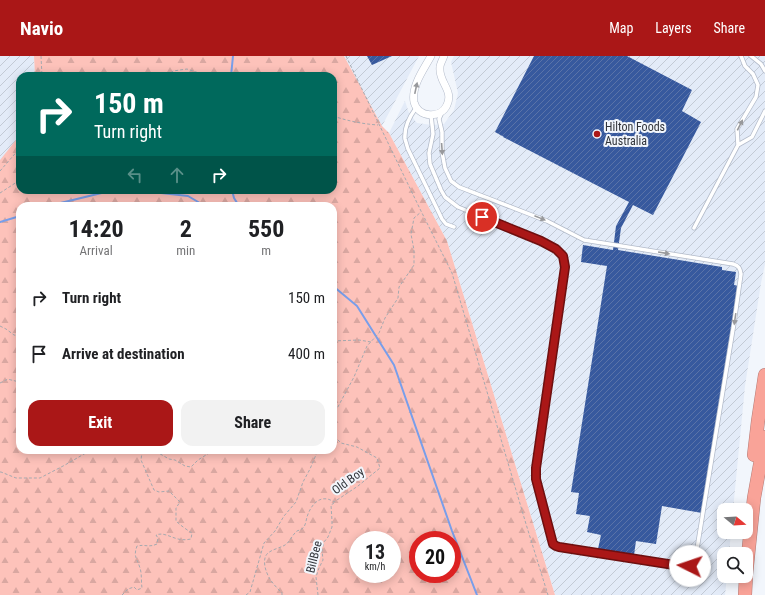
<!DOCTYPE html>
<html lang="en">
<head>
<meta charset="utf-8">
<style>
	:root { --surface:#fff; --page:#f2f2f2; --text:#202124; --muted:#757577; --accent:#aa1717 }
	body { margin:0; font-family:"Roboto Condensed",sans-serif; background:var(--page); color:var(--text); height:100vh; display:flex; flex-direction:column; font-size:15px; white-space:nowrap }
	* { box-sizing:border-box; margin:0 }
	p { font-size:13px; color:var(--muted) }
	.icon { flex:none; width:22px; height:22px; fill:none; stroke:currentColor; stroke-width:2; stroke-linecap:round; stroke-linejoin:round }
	.map { position:relative; flex:1; overflow:hidden }
	.panel { position:absolute; left:16px; top:146px; width:321px; height:252px; display:flex; flex-direction:column; background:var(--surface); border-radius:12px; box-shadow:0 2px 10px #0003 }
	.panel>* { flex:none }
	.hud { position:absolute; left:16px; top:16px; width:321px; height:122px; border-radius:12px; box-shadow:0 2px 10px #0003; background:#00695c; color:#fff; overflow:hidden }
	.needle { width:26px; rotate:108deg }
	.buttons { position:absolute; left:717px; top:447px; display:grid; gap:8px }
	.buttons a { display:grid; place-items:center; width:36px; height:36px; border-radius:8px; background:var(--surface); box-shadow:0 2px 10px #0003; font-size:20px }
	.speed { position:absolute; left:349px; top:475px; display:flex; gap:8px; font-size:20px; font-weight:700; text-align:center }
	.speed>* { display:grid; place-content:center; width:52px; height:52px; border-radius:50%; background:var(--surface); box-shadow:0 2px 10px #0003; line-height:1 }
	.speed small { font-size:10px; font-weight:400 }
	.speed .limit { border:6px solid #d22; background:#fff; color:#111 }
	.pin { position:absolute; display:grid; place-items:center; width:34px; height:34px; color:#fff; margin:-17px; border:2px solid #fff; border-radius:50%; box-shadow:0 1px 4px #0007 }
	.me { position:absolute; width:44px; margin:-22px; rotate:274deg; stroke-linejoin:round; filter:drop-shadow(0 0 3px #0008) }
	.turn { display:flex; align-items:center; gap:14px; height:84px; padding:0 12px; font-size:18px }
	.turn .icon { width:52px; height:52px; stroke-width:2.5 }
	.turn b { display:block; font-size:28px; line-height:34px }
	.lanes { display:flex; align-items:center; height:38px; padding:0 12px; background:#0003; justify-content:center; gap:20px; direction:ltr }
	.lanes .off { opacity:.35 }
	.eta { display:flex; justify-content:space-evenly; align-items:center; height:68px; text-align:center }
	.eta b { font-size:24px; font-weight:700; line-height:28px }
	.button { display:flex; gap:8px; margin-top:auto; padding:8px 12px }
	.button a { flex:1; height:46px; border-radius:12px; background:var(--accent); color:#fff; font-size:16px; font-weight:700; line-height:46px; text-align:center }
	.button a+a { background:var(--page); color:var(--text) }
	ul { padding:0; list-style:none }
	li { display:flex; align-items:center; gap:12px; height:56px; padding:0 12px }
	li div { flex:1 }
	li b { display:block; font-size:15px }
	li em { font-style:normal }
	header { display:flex; align-items:center; gap:24px; box-sizing:border-box; height:56px; padding:0 20px; background:var(--accent); color:#fff }
	header strong { font-size:19px }
	nav { display:flex; gap:22px; margin-inline-start:auto; font-size:14px }
	.map>svg:first-child { display:block }
	.industrial { fill:url(#industrial-furrows) }
	.forest { fill:url(#forest-firs); fill-rule:evenodd }
	.lines { fill:none; stroke-linecap:round; stroke-linejoin:round }
	.stream { stroke:#789eea; stroke-width:2 }
	.building { fill:url(#building-hatch) }
	.lane-casing { stroke:#b3bbca; stroke-width:5 }
	.street-casing { stroke:#b3bbca; stroke-width:8 }
	.highway-casing { stroke:#b37c77; stroke-width:14 }
	.path { stroke:#a5a9af; stroke-width:1; stroke-dasharray:3 2; stroke-linecap:butt }
	.lane { stroke:#fff; stroke-width:3.5 }
	.street { stroke:#fff; stroke-width:7 }
	.highway { stroke:#f9a398; stroke-width:13 }
	.oneway { fill:#98999c }
	.route-casing { stroke:#6e0f0f; stroke-width:10 }
	.route { stroke:#aa1717; stroke-width:7 }
	.poi-dot { fill:#aa1717; stroke:#f2f6fc; stroke-width:1.5 }
	.labels { text-anchor:middle; dominant-baseline:central; stroke-width:4; stroke-linejoin:round; paint-order:stroke }
	.poi-label { font-size:12px; fill:#303339; stroke:#f2f6fc; text-anchor:start }
	.street-label { font-size:12px; fill:#303339; stroke:#f2f6fc }
</style>
</head>
<body>
<header>
<strong>Navio</strong>
<nav><a>Map</a><a>Layers</a><a>Share</a></nav>
</header>
<div class="map">
<svg width="765" height="539" viewBox="0 0 765 539">
	<defs>
		<pattern id="industrial-furrows" width="10" height="10" patternUnits="userSpaceOnUse"><rect width="10" height="10" fill="#e3ebf8"/><path d="M-1 1l2-2M0 10L10 0M9 11l2-2" fill="none" stroke="#c3cad5"/></pattern>
		<pattern id="forest-firs" width="22" height="20" patternUnits="userSpaceOnUse"><rect width="22" height="20" fill="#fdc2ba"/><path d="M5 1l3.5 6h-7zM16 11l3.5 6h-7z" fill="#d9a7a1"/></pattern>
		<pattern id="building-hatch" width="6" height="6" patternUnits="userSpaceOnUse"><rect width="6" height="6" fill="#37599e"/><path d="M-1 1l2-2M0 6l6-6M5 7l2-2" fill="none" stroke="#5a73a8"/></pattern>
	</defs>
	<rect width="100%" height="100%" fill="#f2f6fc"/>
	<path class="industrial" d="M0,0H34L35,20H20V83L0,108Z
		M344,0H419L382,70Z
		M454,0H765V208L761,227L745,330L733,454H724V476H731L729,498H724V520H727L725,539H555L447,185L389,77L405,45L409,57L417,67L432,69L444,68L454,54L458,37L451,6Z"/>
	<path class="forest" d="M34,0H344L382,70L389,77L447,185L555,539H0V104L20,79V134H333V20H35ZM20,150H333V394H20ZM358,484H392V518H358ZM418,484H452V518H418Z"/>
	<g class="lines">
		<path class="stream" d="M231,20L233,0
			M134,134L188,140L205,150
			M232,134L234,142L239,150
			M48,150L114,134
			M0,166L20,160
			M333,230L357,250L394,309L452,475L477,539"/>
	</g>
	<path class="building" d="M367,0H392L372,9Z
		M534,0H627L692,34L682,55L701,66L653,159L633,149L621,172L618,194L722,211V214L736,216L734,229L739,230L702,457L662,450L656,488L636,485L634,499L598,493L601,479L587,476L590,460L576,458L579,437L571,436L607,210L581,206L583,189L613,194L616,170L629,146L503,81H504L495,76Z"/>
	<g class="lines">
		<defs>
			<path id="lane" d="M741,0L745,10L753,18L758,29L756,41L737,73L738,89L752,81L765,55
				M751,0L761,8L765,15
				M416,52C410,60 404,72 405,83C406,86 407,90 408,93L442,163L446,168L454,171
				M431,59L433,78L429,97L430,108L441,134L445,141L458,151L541,185L555,193L563,200L565,211L536,412V423L553,488L555,490L559,491L687,511L693,508L695,505L734,267L741,218C740,212 739,210 733,208L584,184L547,165L459,131L451,125L445,112L442,96V76L439,63L442,56
				M694,172L738,89"/>
			<path id="street" d="M431,0C424,13 411,30 414,46C418,62 441,63 447,49C454,34 438,26 440,11C440,8 443,3 444,0"/>
			<path id="highway" d="M754,399L758,365L765,319
				M746,519L754,442L765,381
				M745,539L746,520"/>
		</defs>
		<use href="#lane" class="lane-casing"/>
		<use href="#street" class="street-casing"/>
		<use href="#highway" class="highway-casing"/>
		<path class="path" d="M41,0L42,20
			M346,0L420,153L452,217L526,468L548,539
			M167,20L173,15L187,13L208,20
			M333,60C348,65 363,68 378,69
			M0,115L20,92
			M0,137L20,124
			M0,270L6,273L14,279L20,280
			M333,285L359,284L371,286
			M0,327L8,323C13,325 15,324 20,327
			M333,360L354,321L367,290L379,277L385,262L398,242L399,231L414,209V194L411,178L414,162L421,156
			M151,394L155,395L169,403L175,404L185,410L191,411L198,404L214,394
			M0,416H1L16,422H40L65,409L91,394
			M122,539L128,533L134,531L137,534L142,532C141,526 142,518 140,512C137,502 133,501 137,490C146,488 148,492 157,488L158,482L156,479C163,476 170,481 178,483C182,484 186,484 191,483L192,477C187,474 180,469 176,465V452L180,446L169,435L159,436L154,434L141,404L142,396L146,394
			M246,539L250,536L264,487L275,475L284,460L296,446L303,426L310,413L318,394
			M282,539V537C278,533 273,528 270,523C266,517 261,503 268,497C273,493 280,492 285,489C290,486 292,479 297,475C299,474 301,474 303,472C306,469 306,464 307,461C311,448 321,437 334,446L358,430L380,412L377,402L357,391L341,387L333,379
			M318,539L316,521L319,512L323,504L322,494L324,486L328,481L332,471V465L331,449L334,447"/>
		<use href="#lane" class="lane"/>
		<use href="#street" class="street"/>
		<use href="#highway" class="highway"/>
	</g>
	<defs><path id="oneway-solid" d="M-6-.8H1V-3.2L6.5 0L1 3.2V.8H-6Z"/></defs>
	<g class="oneway">
		<use href="#oneway-solid" transform="translate(416 32) rotate(-78)"/>
		<use href="#oneway-solid" transform="translate(740 69) rotate(-63)"/>
		<use href="#oneway-solid" transform="translate(442 93) rotate(86)"/>
		<use href="#oneway-solid" transform="translate(540 162) rotate(22)"/>
		<use href="#oneway-solid" transform="translate(664 197) rotate(9)"/>
		<use href="#oneway-solid" transform="translate(735 263) rotate(98)"/>
	</g>
	<g class="lines">
		<defs>
			<path id="route" d="M482,161L541,185L556,193L563,200L565,211L536,412V423L553,488L556,490L559,491L687,511L690,510"/>
		</defs>
		<use href="#route" class="route-casing"/>
		<use href="#route" class="route"/>
	</g>
	<circle class="poi-dot" cx="597" cy="78" r="4"/>
	<g class="labels">
		<g class="poi-label">
			<text x="605" y="71">Hilton Foods<tspan x="605" dy="14">Australia</tspan></text>
		</g>
		<g class="street-label">
			<text transform="translate(348 425) rotate(-36)">Old Boy</text>
			<text transform="translate(314 501) rotate(-76)">BillBee</text>
		</g>
	</g>
</svg>
<div class="buttons">
<a><svg class="needle" viewBox="-14 -14 28 28"><path d="M0-13l5 13h-10z" fill="#e53935"/><path d="M0 13l5-13h-10z" fill="#757577"/></svg></a>
<a><svg class="icon" aria-label="search" viewBox="0 0 24 24"><circle cx="10" cy="10" r="6"/><path d="M15 15l6 6"/></svg></a>
</div>
<div class="speed"><div>13<small>km/h</small></div><div class="limit">20</div></div>
<div class="pin" style="left:482px;top:161px;background:#d93025"><svg class="icon" aria-label="arrive" viewBox="0 0 24 24"><path d="M6 21V4h12l-3 4 3 4H6"/></svg></div>
<svg class="me" style="left:690px;top:510px" viewBox="-20 -20 40 40"><circle r="19" fill="#fff"/><path d="M0-13L10 11 0 6-10 11z" fill="#aa1717"/></svg>
<div class="hud">
<div class="turn"><svg class="icon" aria-label="right" viewBox="0 0 24 24"><path d="M7 20v-9h11M14 6l5 5-5 5"/></svg><div><b>150 m</b>Turn right</div></div>
<div class="lanes"><svg class="icon off" aria-label="left" viewBox="0 0 24 24"><path d="M17 20v-9H6M10 6l-5 5 5 5"/></svg><svg class="icon off" aria-label="ahead" viewBox="0 0 24 24"><path d="M12 20V5M6 11l6-6 6 6"/></svg><svg class="icon" aria-label="right" viewBox="0 0 24 24"><path d="M7 20v-9h11M14 6l5 5-5 5"/></svg></div>
</div>
<section class="panel">
<div class="eta">
<div><b>14:20</b><p>Arrival</p></div>
<div><b>2</b><p>min</p></div>
<div><b>550</b><p>m</p></div>
</div>
<ul>
<li><svg class="icon" aria-label="right" viewBox="0 0 24 24"><path d="M7 20v-9h11M14 6l5 5-5 5"/></svg><div><b>Turn right</b></div><em>150 m</em></li>
<li><svg class="icon" aria-label="arrive" viewBox="0 0 24 24"><path d="M6 21V4h12l-3 4 3 4H6"/></svg><div><b>Arrive at destination</b></div><em>400 m</em></li>
</ul>
<div class="button"><a>Exit</a><a>Share</a></div>
</section>
</div>
</body>
</html>
